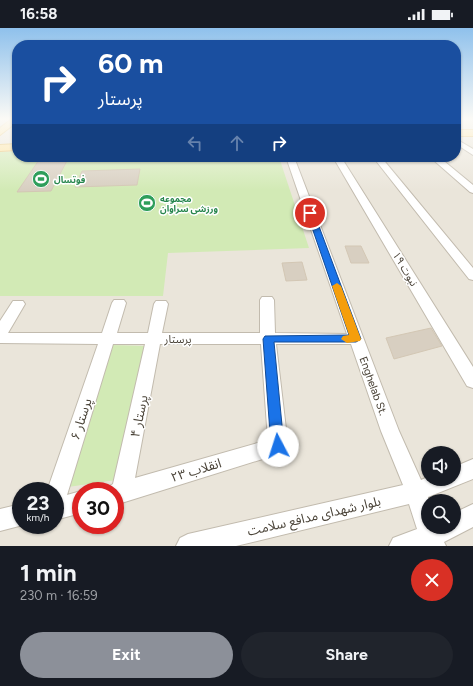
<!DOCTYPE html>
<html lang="en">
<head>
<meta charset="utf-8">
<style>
	:root { --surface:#171b24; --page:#20242c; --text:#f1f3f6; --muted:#9ea1a6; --accent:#8c9099 }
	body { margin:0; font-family:Figtree,"Noto Sans Arabic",sans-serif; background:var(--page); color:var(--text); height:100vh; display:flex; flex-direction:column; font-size:15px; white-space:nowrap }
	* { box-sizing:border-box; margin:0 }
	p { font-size:13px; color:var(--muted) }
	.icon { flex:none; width:22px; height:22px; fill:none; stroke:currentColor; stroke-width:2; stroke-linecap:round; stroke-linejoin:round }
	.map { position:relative; height:518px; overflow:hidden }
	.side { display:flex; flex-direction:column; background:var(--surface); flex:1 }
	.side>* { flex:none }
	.top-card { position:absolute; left:12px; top:12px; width:449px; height:122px; border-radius:16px; box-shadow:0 1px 3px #0004; background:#1a4fa0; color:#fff; overflow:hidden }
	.controls { position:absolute; left:421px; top:418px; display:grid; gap:8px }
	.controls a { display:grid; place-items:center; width:40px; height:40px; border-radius:50%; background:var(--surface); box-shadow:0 1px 3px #0004; font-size:20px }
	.speed { position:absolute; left:12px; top:454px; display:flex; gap:8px; font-size:20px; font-weight:700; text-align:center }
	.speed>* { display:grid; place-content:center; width:52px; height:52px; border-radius:50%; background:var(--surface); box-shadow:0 1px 3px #0004; line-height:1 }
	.speed small { font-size:10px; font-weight:400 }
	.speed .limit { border:6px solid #d22; background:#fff; color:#111 }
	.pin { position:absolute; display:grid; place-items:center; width:34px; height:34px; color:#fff; margin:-17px; border:2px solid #fff; border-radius:50%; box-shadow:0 1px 4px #0007 }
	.me { position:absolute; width:44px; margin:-22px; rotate:355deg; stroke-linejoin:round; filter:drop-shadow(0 0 3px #0008) }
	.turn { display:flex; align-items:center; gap:14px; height:84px; padding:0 20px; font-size:18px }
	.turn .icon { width:52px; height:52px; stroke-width:2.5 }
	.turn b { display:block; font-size:28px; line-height:34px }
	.lanes { display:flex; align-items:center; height:38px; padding:0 20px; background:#0003; justify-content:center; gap:20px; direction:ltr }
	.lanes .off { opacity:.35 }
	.round { display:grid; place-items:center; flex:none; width:42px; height:42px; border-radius:21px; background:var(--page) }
	.headline { display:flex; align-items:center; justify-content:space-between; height:68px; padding:0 20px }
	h1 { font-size:24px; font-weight:700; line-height:30px }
	.primary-button { display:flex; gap:8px; margin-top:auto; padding:8px 20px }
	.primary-button a { flex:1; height:46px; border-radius:24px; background:var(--accent); color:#fff; font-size:16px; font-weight:700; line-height:46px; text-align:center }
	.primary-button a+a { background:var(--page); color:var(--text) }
	.status { display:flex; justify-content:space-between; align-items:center; height:28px; padding:0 20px; background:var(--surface); direction:ltr }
	.status svg { height:11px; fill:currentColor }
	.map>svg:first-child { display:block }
	.residential { fill:#eae5da; fill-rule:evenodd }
	.green { fill:#d2eab5 }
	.building { fill:#d8cfc1; stroke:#d3c7b4 }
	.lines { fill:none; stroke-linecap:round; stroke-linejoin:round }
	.minor-casing { stroke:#c2bbae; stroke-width:2 }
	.major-casing { stroke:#e6c16a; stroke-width:2 }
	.minor { fill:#fff; fill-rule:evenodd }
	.major { fill:#ffe39c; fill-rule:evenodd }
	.route { fill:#1a73e8; stroke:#114b97 }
	.slow { fill:#f59e0b }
	.labels { text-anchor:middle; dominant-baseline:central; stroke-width:3; stroke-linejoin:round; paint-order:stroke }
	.far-leisure-label { font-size:9px; font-weight:bold; fill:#27864d; stroke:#fff; text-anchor:start }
	.street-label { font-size:11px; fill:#4b4439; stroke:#fff }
	.near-street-label { font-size:13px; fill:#4b4439; stroke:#fff }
</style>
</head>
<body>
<div class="status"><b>16:58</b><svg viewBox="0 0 49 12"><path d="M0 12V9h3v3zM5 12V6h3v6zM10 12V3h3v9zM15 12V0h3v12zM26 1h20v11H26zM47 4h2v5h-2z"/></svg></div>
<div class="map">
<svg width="473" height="518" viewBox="0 0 473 518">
	<rect width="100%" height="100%" fill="#f6f3ec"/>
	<path class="residential" d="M0,90H17V129H456V90H473V518H0ZM428,425H454V451H428ZM21,463H55V497H21ZM81,463H115V497H81ZM428,473H454V499H428Z"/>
	<path class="green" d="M17,123V129H279L309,220L168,225L163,268H0V124Z
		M111,317L147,318L116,452L68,459Z"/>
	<path class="building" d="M41,129H69L51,163L17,164Z
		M140,141L137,157L75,159L82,143Z
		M345,218H361L369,235H351Z
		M302,234L307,252L286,253L282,235Z
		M431,300L442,318L394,331L386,310Z"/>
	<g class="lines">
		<defs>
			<path id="minor" d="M456,111L473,121V127L456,116Z
				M286,129H294L399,403L421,452L428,449V451H454V439L473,431V451L428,469V499H454V485L473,476V499L444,514L446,518H389L393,510L417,501L409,476L236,518H176L180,510L188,506L403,457L381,403L351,316H276L288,418L285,424L115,477V463H106L108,459L113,456L145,316H113L67,467L81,463V485L55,492V463H47L98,316L0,315V293L13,273H23L25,276L8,305H102L112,275L114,272H124L126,275L117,305H148L154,276L156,273H166L168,276L162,305H260V272L262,269H272L274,272L275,305L347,306ZM160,316H261L268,412L135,450Z
				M333,129H341L473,339V360L467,358Z
				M373,129H381L473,240V252L469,251Z
				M430,129H439L473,157V165L470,164Z
				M21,476V497H23L0,503V481Z"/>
			<path id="major" d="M13,90H17V94L0,107V100Z
				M456,102H473V108H456Z
				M17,116V122L0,123V117Z"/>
		</defs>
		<use href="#minor" class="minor-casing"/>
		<use href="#major" class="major-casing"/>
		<use href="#minor" class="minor"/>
		<use href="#major" class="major"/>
	</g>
	<linearGradient id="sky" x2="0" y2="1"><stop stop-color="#8fc1ec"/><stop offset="0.56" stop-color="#fbfaf6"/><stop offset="1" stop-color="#fbfaf6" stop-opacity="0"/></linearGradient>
	<rect width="473" height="162" fill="url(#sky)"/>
	<path class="route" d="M308,183L314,185L361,311L356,314H274L284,418L282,422L278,424L273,422L271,418L263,311L265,308L349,307L307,185Z"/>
	<path class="slow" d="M337,255L341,258L361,311L360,313L347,315L341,311L343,308L349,307L332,258Z"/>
	<defs>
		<symbol id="stadium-disc" viewBox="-11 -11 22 22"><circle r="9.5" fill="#2e9e5b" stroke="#fff"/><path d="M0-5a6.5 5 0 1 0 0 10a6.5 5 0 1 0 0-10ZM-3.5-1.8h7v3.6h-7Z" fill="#fff"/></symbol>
	</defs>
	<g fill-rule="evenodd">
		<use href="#stadium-disc" x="31" y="141" width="20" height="20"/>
		<use href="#stadium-disc" x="137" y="165" width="20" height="20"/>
	</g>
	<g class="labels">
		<g class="far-leisure-label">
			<text x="54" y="151">فوتسال</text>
			<text x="160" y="170">مجموعه<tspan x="160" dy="10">ورزشی سراوان</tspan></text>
		</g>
		<g class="street-label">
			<text transform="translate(405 241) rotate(59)">نبوت ۱۹</text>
			<text x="178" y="311">پرستار</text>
			<text transform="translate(373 358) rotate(70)">Enghelab St.</text>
		</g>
		<g class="near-street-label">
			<text transform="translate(139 388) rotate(-78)">پرستار ۴</text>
			<text transform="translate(81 391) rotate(-72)">پرستار ۶</text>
			<text transform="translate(196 442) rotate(-17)">انقلاب ۲۳</text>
			<text transform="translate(314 488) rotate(-13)">بلوار شهدای مدافع سلامت</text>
		</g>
	</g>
</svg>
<div class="controls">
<a><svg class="icon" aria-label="sound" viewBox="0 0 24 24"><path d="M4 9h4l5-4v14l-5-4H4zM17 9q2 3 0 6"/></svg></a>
<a><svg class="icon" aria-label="search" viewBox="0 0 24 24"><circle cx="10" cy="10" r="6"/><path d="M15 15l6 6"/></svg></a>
</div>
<div class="speed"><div>23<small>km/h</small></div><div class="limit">30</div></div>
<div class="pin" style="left:310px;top:185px;background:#d93025"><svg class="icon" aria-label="arrive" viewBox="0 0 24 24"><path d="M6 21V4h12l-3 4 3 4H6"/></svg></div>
<svg class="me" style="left:278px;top:418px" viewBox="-20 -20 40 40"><circle r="19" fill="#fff"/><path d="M0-13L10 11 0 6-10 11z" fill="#1a73e8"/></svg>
<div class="top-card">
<div class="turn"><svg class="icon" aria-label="right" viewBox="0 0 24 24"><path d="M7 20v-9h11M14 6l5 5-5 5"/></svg><div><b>60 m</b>پرستار</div></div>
<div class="lanes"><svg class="icon off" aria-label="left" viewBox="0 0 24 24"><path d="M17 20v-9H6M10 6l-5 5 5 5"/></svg><svg class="icon off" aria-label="ahead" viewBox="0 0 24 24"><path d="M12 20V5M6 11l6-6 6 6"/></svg><svg class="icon" aria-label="right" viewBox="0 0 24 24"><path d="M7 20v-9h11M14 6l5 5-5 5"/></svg></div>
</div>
</div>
<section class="side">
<div class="headline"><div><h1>1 min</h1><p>230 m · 16:59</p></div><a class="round" style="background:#d93025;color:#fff"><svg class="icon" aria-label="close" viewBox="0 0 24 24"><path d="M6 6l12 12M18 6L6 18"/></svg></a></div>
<div class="primary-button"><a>Exit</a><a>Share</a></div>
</section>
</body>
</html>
